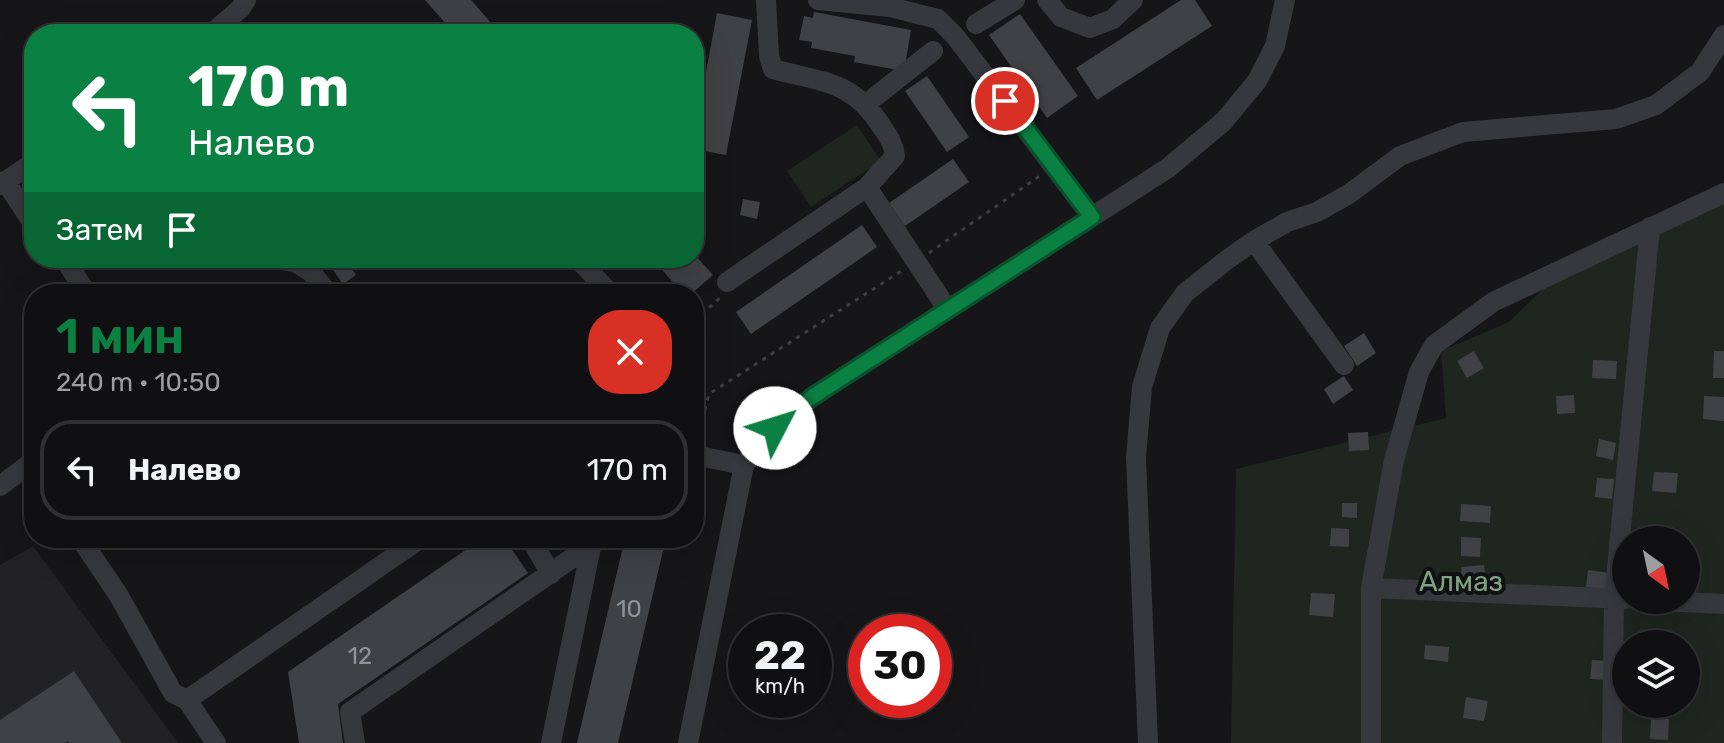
<!DOCTYPE html>
<html lang="ru">
<head>
<meta charset="utf-8">
<style>
	:root { --surface:#101012; --page:#19191b; --text:#f1f3f6; --muted:#9c9d9f; --line:#303032; --accent:#0b8043 }
	body { margin:0; font-family:Rubik,sans-serif; background:var(--page); color:var(--text); height:100vh; display:flex; flex-direction:column; font-size:30px; white-space:nowrap }
	* { box-sizing:border-box; margin:0 }
	p { font-size:26px; color:var(--muted) }
	.icon { flex:none; width:44px; height:44px; fill:none; stroke:currentColor; stroke-width:2; stroke-linecap:round; stroke-linejoin:round }
	.map { position:relative; flex:1; overflow:hidden }
	.panel { position:absolute; left:24px; top:284px; width:680px; height:264px; display:flex; flex-direction:column; background:var(--surface); border-radius:32px; box-shadow:0 8px 32px #0002,0 0 0 2px var(--line) }
	.panel>* { flex:none }
	.top-card { position:absolute; left:24px; top:24px; width:680px; height:244px; border-radius:32px; box-shadow:0 8px 32px #0002,0 0 0 2px var(--line); background:#0b8043; color:#fff; overflow:hidden }
	.needle { width:52px; rotate:147deg }
	.fabs { position:absolute; left:1612px; top:526px; display:grid; gap:16px }
	.fabs a { display:grid; place-items:center; width:88px; height:88px; border-radius:50%; background:var(--surface); box-shadow:0 8px 32px #0002,0 0 0 2px var(--line); font-size:40px }
	.speed { position:absolute; left:728px; top:614px; display:flex; gap:16px; font-size:40px; font-weight:700; text-align:center }
	.speed>* { display:grid; place-content:center; width:104px; height:104px; border-radius:50%; background:var(--surface); box-shadow:0 8px 32px #0002,0 0 0 2px var(--line); line-height:1 }
	.speed small { font-size:20px; font-weight:400 }
	.speed .limit { border:12px solid #d22; background:#fff; color:#111 }
	.pin { position:absolute; display:grid; place-items:center; width:68px; height:68px; color:#fff; margin:-34px; border:4px solid #fff; border-radius:50%; box-shadow:0 2px 8px #0007 }
	.me { position:absolute; width:88px; margin:-44px; rotate:50deg; stroke-linejoin:round; filter:drop-shadow(0 0 6px #0008) }
	.turn { display:flex; align-items:center; gap:28px; height:168px; padding:0 32px; font-size:36px }
	.turn .icon { width:104px; height:104px; stroke-width:2.5 }
	.turn b { display:block; font-size:56px; line-height:68px }
	.then { display:flex; align-items:center; height:76px; padding:0 32px; background:#0003; gap:16px; font-size:30px }
	.round { display:grid; place-items:center; flex:none; width:84px; height:84px; border-radius:32px; background:var(--page) }
	.headline { display:flex; align-items:center; justify-content:space-between; height:136px; padding:0 32px }
	h1 { font-size:48px; font-weight:600; line-height:60px; color:var(--accent) }
	ul { padding:0; list-style:none }
	li { display:flex; align-items:center; gap:24px; height:100px; margin:0 16px 12px; padding:0 16px; border:4px solid var(--line); border-radius:32px }
	li div { flex:1 }
	li b { display:block; font-size:30px }
	li em { font-style:normal }
	.map>svg:first-child { display:block }
	.built { fill:#222225 }
	.green { fill:#1e261f; fill-rule:evenodd }
	.building { fill:#404145 }
	.lines { fill:none; stroke-linecap:round; stroke-linejoin:round }
	.path { stroke:#3d3f44; stroke-width:3; stroke-dasharray:4 6; stroke-linecap:butt }
	.minor { stroke:#37383d; stroke-width:20 }
	.route-casing { stroke:#07532c; stroke-width:20 }
	.route { stroke:#0b8043; stroke-width:14 }
	.labels { text-anchor:middle; dominant-baseline:central; stroke-width:8; stroke-linejoin:round; paint-order:stroke }
	.number-label { font-size:24px; fill:#8e929b }
	.park-label { font-size:28px; fill:#7fa381; stroke:#111113 }
</style>
</head>
<body>
<div class="map">
<svg width="1724" height="743" viewBox="0 0 1724 743">
	<rect width="100%" height="100%" fill="#161618"/>
	<path class="built" d="M33,546L178,743H0V565Z"/>
	<path class="green" d="M857,125L881,161L811,207L787,171Z
		M1724,193V743H1231L1236,469L1446,418L1441,351L1509,322L1567,266ZM1626,540H1686V600H1626ZM1626,644H1686V704H1626Z"/>
	<path class="building" d="M425,0H471L501,34H455Z
		M1181,0H1195L1212,26L1097,100L1076,68Z
		M814,12L911,30L904,71L854,62L855,56L811,48L812,42L799,40L804,16L813,18Z
		M717,13L752,20L726,155L694,149V136Z
		M1020,14L1078,96L1047,118L989,35Z
		M927,76L969,137L947,152L905,91Z
		M953,159L969,182L905,226L889,203Z
		M743,199L760,202L757,219L740,215Z
		M862,225L877,247L751,334L736,312Z
		M694,254L713,275L691,294H683L652,258H694Z
		M346,261L356,275L343,284L333,270Z
		M1364,333L1376,353L1357,366L1344,346Z
		M1474,351L1484,368L1467,378L1457,361Z
		M1714,351H1724V378H1713Z
		M1593,360L1617,361L1616,379L1592,378Z
		M1344,376L1353,390L1333,404L1324,389Z
		M1574,395L1575,413L1557,414L1556,396Z
		M1704,396L1724,397V421L1703,419Z
		M1368,432L1369,450L1349,451L1348,433Z
		M1599,439L1616,443L1613,460L1596,456Z
		M1654,472L1678,473L1676,493L1652,491Z
		M1597,478L1614,479L1612,499L1595,497Z
		M1342,503H1357V518L1342,517Z
		M1461,504L1491,506L1490,523L1460,521Z
		M1331,528L1349,529V547L1330,546Z
		M1461,537L1481,538L1480,557L1461,556Z
		M483,538H504L528,573L338,704L343,743H299L288,672Z
		M625,538H666L618,743H577Z
		M1484,565L1486,584L1462,586L1461,567Z
		M1588,570L1610,573L1608,590L1586,587Z
		M1311,593L1335,594L1333,617L1309,615Z
		M1665,633V644H1647V634Z
		M1425,645L1449,647L1448,662L1424,659Z
		M1592,660L1611,661L1609,680L1590,679Z
		M74,671L122,743H69L68,741L65,743H0V720Z
		M1466,697L1488,701L1484,721L1463,718Z
		M1651,718L1669,719L1668,740L1650,739Z"/>
	<g class="lines">
		<path class="path" d="M929,253L1041,175
			M694,321L721,297
			M697,439L709,394L903,270"/>
		<path class="minor" d="M766,0L769,56L773,69C824,83 852,80 882,127C889,137 894,145 895,156L867,187L948,310
			M818,0L890,7L938,19L955,36L1092,217
			M1047,0L1061,17L1090,28L1113,19L1133,0
			M976,24L1015,0
			M211,34L241,8L246,0
			M866,104L933,51
			M5,181L34,225
			M0,185L34,162
			M1254,241L1287,222L1317,212L1349,194L1400,156L1463,132L1616,119L1656,105L1700,72L1724,35
			M64,258L87,294
			M265,258L295,262L306,258
			M577,258L611,294
			M295,262L311,272L329,294
			M727,282L867,187
			M694,455L744,465
			M0,486L32,462
			M80,538L119,596L173,693L187,700
			M530,538L551,574
			M1371,588L1626,599
			M1639,600L1724,604
			M216,743L187,700L421,538
			M355,743L350,712L591,545
			M551,743L592,542
			M688,743L744,465L775,428L812,397L1168,168L1224,121L1257,81L1275,46L1285,0
			M1148,743L1136,458L1142,387L1160,328L1185,293L1228,259L1254,241L1344,365
			M1371,743V588L1394,460L1419,372L1434,345L1493,302L1724,193
			M1612,743L1614,599L1650,227"/>
	</g>
	<g class="lines">
		<defs>
			<path id="route" d="M775,428L812,397L1092,217L1005,101"/>
		</defs>
		<use href="#route" class="route-casing"/>
		<use href="#route" class="route"/>
	</g>
	<g class="labels">
		<g class="number-label">
			<text x="629" y="609">10</text>
			<text x="360" y="656">12</text>
		</g>
		<g class="park-label">
			<text x="1461" y="581">Алмаз</text>
		</g>
	</g>
</svg>
<div class="fabs">
<a><svg class="needle" viewBox="-14 -14 28 28"><path d="M0-13l5 13h-10z" fill="#e53935"/><path d="M0 13l5-13h-10z" fill="#9c9d9f"/></svg></a>
<a><svg class="icon" aria-label="layers" viewBox="0 0 24 24"><path d="M12 4l9 5-9 5-9-5zM3 14l9 5 9-5"/></svg></a>
</div>
<div class="speed"><div>22<small>km/h</small></div><div class="limit">30</div></div>
<div class="pin" style="left:1005px;top:101px;background:#d93025"><svg class="icon" aria-label="arrive" viewBox="0 0 24 24"><path d="M6 21V4h12l-3 4 3 4H6"/></svg></div>
<svg class="me" style="left:775px;top:428px" viewBox="-20 -20 40 40"><circle r="19" fill="#fff"/><path d="M0-13L10 11 0 6-10 11z" fill="#0b8043"/></svg>
<div class="top-card">
<div class="turn"><svg class="icon" aria-label="left" viewBox="0 0 24 24"><path d="M17 20v-9H6M10 6l-5 5 5 5"/></svg><div><b>170 m</b>Налево</div></div>
<div class="then">Затем<svg class="icon" aria-label="arrive" viewBox="0 0 24 24"><path d="M6 21V4h12l-3 4 3 4H6"/></svg></div>
</div>
<section class="panel">
<div class="headline"><div><h1>1 мин</h1><p>240 m · 10:50</p></div><a class="round" style="background:#d93025;color:#fff"><svg class="icon" aria-label="close" viewBox="0 0 24 24"><path d="M6 6l12 12M18 6L6 18"/></svg></a></div>
<ul>
<li><svg class="icon" aria-label="left" viewBox="0 0 24 24"><path d="M17 20v-9H6M10 6l-5 5 5 5"/></svg><div><b>Налево</b></div><em>170 m</em></li>
</ul>
</section>
</div>
</body>
</html>
